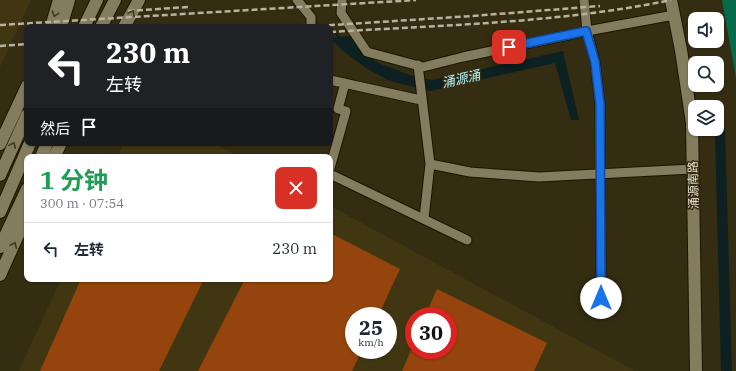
<!DOCTYPE html>
<html lang="zh">
<head>
<meta charset="utf-8">
<style>
	:root { --surface:#fff; --page:#f2f2f3; --text:#1f2937; --muted:#747a83; --line:#e0e1e3 }
	body { margin:0; font-family:"IBM Plex Serif","Noto Sans SC",serif; background:var(--page); color:var(--text); height:100vh; display:flex; flex-direction:column; font-size:15px; white-space:nowrap }
	* { box-sizing:border-box; margin:0 }
	p { font-size:13px; color:var(--muted) }
	.icon { flex:none; width:22px; height:22px; fill:none; stroke:currentColor; stroke-width:2; stroke-linecap:round; stroke-linejoin:round }
	.map { position:relative; flex:1; overflow:hidden }
	.details { position:absolute; left:24px; top:154px; width:309px; height:128px; display:flex; flex-direction:column; background:var(--surface); border-radius:8px; box-shadow:0 1px 3px #0004 }
	.details>* { flex:none }
	.banner { position:absolute; left:24px; top:24px; width:309px; height:122px; border-radius:8px; box-shadow:0 1px 3px #0004; background:#202124; color:#fff; overflow:hidden }
	.buttons { position:absolute; left:688px; top:12px; display:grid; gap:8px }
	.buttons a { display:grid; place-items:center; width:36px; height:36px; border-radius:8px; background:var(--surface); box-shadow:0 1px 3px #0004; font-size:20px }
	.speed { position:absolute; left:345px; top:307px; display:flex; gap:8px; font-size:20px; font-weight:700; text-align:center }
	.speed>* { display:grid; place-content:center; width:52px; height:52px; border-radius:50%; background:var(--surface); box-shadow:0 1px 3px #0004; line-height:1 }
	.speed small { font-size:10px; font-weight:400 }
	.speed .limit { border:6px solid #d22; background:#fff; color:#111 }
	.pin { position:absolute; display:grid; place-items:center; width:34px; height:34px; color:#fff; margin:-17px; border-radius:8px; box-shadow:0 2px 6px #0006 }
	.me { position:absolute; width:44px; margin:-22px; rotate:0deg; stroke-linejoin:round; filter:drop-shadow(0 0 3px #0008) }
	.turn { display:flex; align-items:center; gap:14px; height:84px; padding:0 16px; font-size:18px }
	.turn .icon { width:52px; height:52px; stroke-width:2.5 }
	.turn b { display:block; font-size:28px; line-height:34px }
	.then { display:flex; align-items:center; height:38px; padding:0 16px; background:#0003; gap:8px; font-size:15px }
	.round { display:grid; place-items:center; flex:none; width:42px; height:42px; border-radius:8px; background:var(--page) }
	.summary { display:flex; align-items:center; justify-content:space-between; height:68px; padding:0 16px }
	h1 { font-size:24px; font-weight:700; line-height:30px; color:#1e9e55 }
	ul { padding:0; list-style:none }
	li { display:flex; align-items:center; gap:12px; height:52px; padding:0 16px; border-top:1px solid var(--line) }
	li div { flex:1 }
	li b { display:block; font-size:15px }
	li em { font-style:normal }
	.map>svg:first-child { display:block }
	.built { fill:#403712; fill-rule:evenodd }
	.forest { fill:#056c4b }
	.water { fill:#0d2022 }
	.lines { fill:none; stroke-linecap:round; stroke-linejoin:round }
	.stream { stroke:#0d2022; stroke-width:2.5 }
	.building { fill:#95440d }
	.minor-casing { stroke:#1d1500; stroke-width:11 }
	.secondary-casing { stroke:#1d1500; stroke-width:14 }
	.minor { stroke:#847c5e; stroke-width:9 }
	.secondary { stroke:#847c5e; stroke-width:12 }
	.rail { stroke:#b8b3a0; stroke-width:2.5; stroke-dasharray:6 3; stroke-linecap:butt }
	.oneway { stroke:#41391d }
	.route-casing { stroke:#114b97; stroke-width:10 }
	.route { stroke:#1a73e8; stroke-width:7 }
	.labels { text-anchor:middle; dominant-baseline:central; stroke-width:3; stroke-linejoin:round; paint-order:stroke }
	.street-label { font-size:12px; fill:#e7e3d3; stroke:#352d12 }
	.water-label { font-size:13px; font-style:italic; fill:#b3f0f9; stroke:#352d12 }
</style>
</head>
<body>
<div class="map">
<svg width="736" height="371" viewBox="0 0 736 371">
	<rect width="100%" height="100%" fill="#352d12"/>
	<path class="built" d="M0,0H31L0,67Z
		M124,143H214L239,157H118Z
		M330,206L635,371H19L61,279H330ZM354,316H388V350H354ZM414,316H448V350H414Z"/>
	<path class="forest" d="M722,0H736V78Z"/>
	<path class="water" d="M349,36L376,62L412,76L432,80L563,51L579,120H571L555,63L430,91L390,81L366,68L343,51L330,38Z
		M717,120L725,128L732,371H721L715,133L713,129H717Z"/>
	<g class="lines">
		<path class="stream" d="M336,34L341,39"/>
	</g>
	<path class="building" d="M330,233L400,269L378,316H354V350H362L352,371H198L245,279H330Z
		M81,279H204L159,371H40Z
		M437,289L547,343L534,371H402L411,350H448V316H425Z"/>
	<g class="lines">
		<defs>
			<path id="minor" d="M297,0L311,17V27
				M342,0L341,13L367,52L423,67L463,57L587,31L674,15
				M584,0L587,31L595,62L600,104L601,298
				M418,65L430,164L424,218
				M330,80L421,100
				M430,164L470,172L539,177L692,169
				M330,168L346,111L338,109L345,83
				M330,174L467,240"/>
			<path id="secondary" d="M671,0L681,50L692,123L696,371
				M51,27L59,0
				M61,27L69,0
				M84,27L97,0
				M101,27L115,0
				M124,27L139,0
				M0,144L27,86
				M41,157L47,143
				M54,157L61,143
				M0,175L27,115
				M0,212L30,143
				M0,247L27,189
				M0,275L27,215"/>
		</defs>
		<use href="#minor" class="minor-casing"/>
		<use href="#secondary" class="secondary-casing"/>
		<use href="#minor" class="minor"/>
		<use href="#secondary" class="secondary"/>
		<path class="rail" d="M128,11L188,7
			M0,25L416,0
			M302,27L472,16L600,6
			M330,32C443,25 560,23 671,0
			M0,46L27,44"/>
	</g>
	<defs><path id="oneway-chevron" d="M-2-3.5L2.5 0L-2 3.5" fill="none" stroke-width="1.6" stroke-linecap="round" stroke-linejoin="round"/></defs>
	<g class="oneway">
		<use href="#oneway-chevron" transform="translate(132 13) rotate(-61)"/>
		<use href="#oneway-chevron" transform="translate(55 14) rotate(108)"/>
		<use href="#oneway-chevron" transform="translate(13 145) rotate(-66)"/>
		<use href="#oneway-chevron" transform="translate(14 245) rotate(-66)"/>
	</g>
	<g class="lines">
		<defs>
			<path id="route" d="M509,47L586,31L595,62L600,104L601,298"/>
		</defs>
		<use href="#route" class="route-casing"/>
		<use href="#route" class="route"/>
	</g>
	<g class="labels">
		<g class="street-label">
			<text transform="translate(693 185) rotate(-91)">涌源南路</text>
		</g>
		<g class="water-label">
			<text transform="translate(461 79) rotate(-13)">涌源涌</text>
		</g>
	</g>
</svg>
<div class="buttons">
<a><svg class="icon" aria-label="sound" viewBox="0 0 24 24"><path d="M4 9h4l5-4v14l-5-4H4zM17 9q2 3 0 6"/></svg></a>
<a><svg class="icon" aria-label="search" viewBox="0 0 24 24"><circle cx="10" cy="10" r="6"/><path d="M15 15l6 6"/></svg></a>
<a><svg class="icon" aria-label="layers" viewBox="0 0 24 24"><path d="M12 4l9 5-9 5-9-5zM3 14l9 5 9-5"/></svg></a>
</div>
<div class="speed"><div>25<small>km/h</small></div><div class="limit">30</div></div>
<div class="pin" style="left:509px;top:47px;background:#d93025"><svg class="icon" aria-label="arrive" viewBox="0 0 24 24"><path d="M6 21V4h12l-3 4 3 4H6"/></svg></div>
<svg class="me" style="left:601px;top:298px" viewBox="-20 -20 40 40"><circle r="19" fill="#fff"/><path d="M0-13L10 11 0 6-10 11z" fill="#1a73e8"/></svg>
<div class="banner">
<div class="turn"><svg class="icon" aria-label="left" viewBox="0 0 24 24"><path d="M17 20v-9H6M10 6l-5 5 5 5"/></svg><div><b>230 m</b>左转</div></div>
<div class="then">然后<svg class="icon" aria-label="arrive" viewBox="0 0 24 24"><path d="M6 21V4h12l-3 4 3 4H6"/></svg></div>
</div>
<section class="details">
<div class="summary"><div><h1>1 分钟</h1><p>300 m · 07:54</p></div><a class="round" style="background:#d93025;color:#fff"><svg class="icon" aria-label="close" viewBox="0 0 24 24"><path d="M6 6l12 12M18 6L6 18"/></svg></a></div>
<ul>
<li><svg class="icon" aria-label="left" viewBox="0 0 24 24"><path d="M17 20v-9H6M10 6l-5 5 5 5"/></svg><div><b>左转</b></div><em>230 m</em></li>
</ul>
</section>
</div>
</body>
</html>
